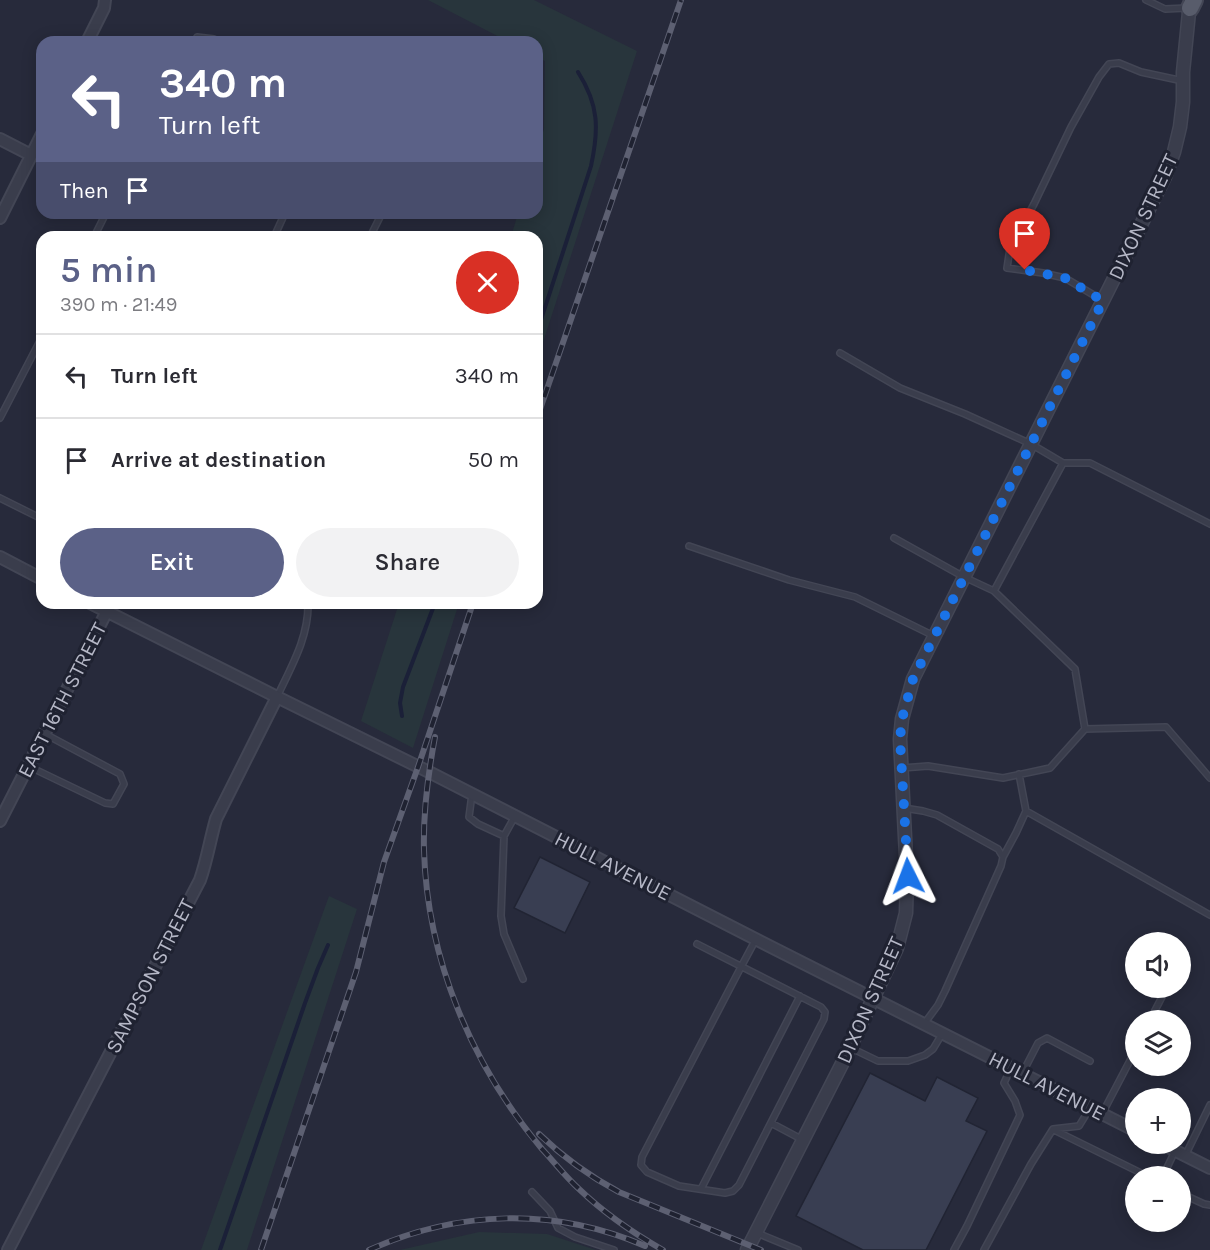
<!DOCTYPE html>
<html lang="en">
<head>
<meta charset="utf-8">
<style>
	:root { --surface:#fff; --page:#f2f2f3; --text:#2b2b33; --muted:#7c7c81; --line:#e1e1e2; --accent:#5b6187 }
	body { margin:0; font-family:Karla,sans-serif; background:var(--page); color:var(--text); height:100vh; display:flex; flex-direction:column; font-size:22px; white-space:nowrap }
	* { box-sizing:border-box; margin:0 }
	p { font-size:20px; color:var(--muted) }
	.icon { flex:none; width:33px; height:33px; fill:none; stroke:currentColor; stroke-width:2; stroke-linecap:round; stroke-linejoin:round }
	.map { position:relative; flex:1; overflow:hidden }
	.side { position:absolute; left:36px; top:231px; width:507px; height:378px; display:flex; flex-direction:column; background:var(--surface); border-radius:18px; box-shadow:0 3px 15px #0003 }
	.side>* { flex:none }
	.banner { position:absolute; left:36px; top:36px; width:507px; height:183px; border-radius:18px; box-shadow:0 3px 15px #0003; background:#5b6187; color:#fff; overflow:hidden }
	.tools { position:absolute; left:1125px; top:932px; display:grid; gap:12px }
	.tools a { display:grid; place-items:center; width:66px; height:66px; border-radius:50%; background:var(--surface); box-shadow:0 3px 15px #0003; font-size:30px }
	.pin { position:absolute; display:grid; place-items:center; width:51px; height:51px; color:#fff; margin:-62px -26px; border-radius:50% 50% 50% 0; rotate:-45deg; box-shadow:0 0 6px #0007 }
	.pin .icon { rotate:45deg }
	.me { position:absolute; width:66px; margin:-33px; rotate:357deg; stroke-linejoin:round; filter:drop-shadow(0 0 4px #0008) }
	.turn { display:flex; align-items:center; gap:21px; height:126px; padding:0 24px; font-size:27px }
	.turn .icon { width:78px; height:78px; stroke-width:2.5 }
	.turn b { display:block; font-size:42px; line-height:51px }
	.then { display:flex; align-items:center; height:57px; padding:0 24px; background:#0003; gap:12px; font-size:22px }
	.round { display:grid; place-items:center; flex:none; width:63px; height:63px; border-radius:32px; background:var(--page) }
	.headline { display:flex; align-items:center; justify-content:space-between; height:102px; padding:0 24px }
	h1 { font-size:36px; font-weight:600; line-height:45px; color:var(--accent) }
	.action { display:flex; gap:12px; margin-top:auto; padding:12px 24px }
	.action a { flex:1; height:69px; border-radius:36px; background:var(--accent); color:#fff; font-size:24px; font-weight:600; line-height:69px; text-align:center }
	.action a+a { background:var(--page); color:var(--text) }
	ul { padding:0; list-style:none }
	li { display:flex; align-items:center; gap:18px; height:84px; padding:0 24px; border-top:2px solid var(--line) }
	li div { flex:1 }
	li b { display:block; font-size:22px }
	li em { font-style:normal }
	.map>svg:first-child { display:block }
	.green { fill:#28353c }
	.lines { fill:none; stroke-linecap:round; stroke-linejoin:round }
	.stream { stroke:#1b2038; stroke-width:4 }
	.building { fill:#393e52; stroke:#212433; stroke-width:1.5 }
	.service-casing { stroke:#434655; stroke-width:8 }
	.minor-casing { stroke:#434655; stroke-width:14 }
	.tertiary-casing { stroke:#434655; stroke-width:15 }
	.primary-casing { stroke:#434655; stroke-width:20 }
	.service { stroke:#3a3d4c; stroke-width:5 }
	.minor { stroke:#3a3d4c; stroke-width:10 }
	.tertiary { stroke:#3a3d4c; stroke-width:12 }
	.primary { stroke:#585c6b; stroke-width:16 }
	.rail-casing { stroke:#5d6072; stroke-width:6 }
	.rail { stroke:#1f2231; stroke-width:4; stroke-dasharray:11; stroke-linecap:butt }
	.route { stroke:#1a73e8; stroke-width:10; stroke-dasharray:0 18 }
	.labels { text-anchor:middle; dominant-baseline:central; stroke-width:6; stroke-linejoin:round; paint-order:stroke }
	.street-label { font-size:21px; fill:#b6b8c7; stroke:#1f2231 }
</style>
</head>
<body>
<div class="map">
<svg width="1210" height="1250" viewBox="0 0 1210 1250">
	<rect width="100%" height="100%" fill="#272a3b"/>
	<path class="green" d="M428,0H534L637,51L537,361V237H511L518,213H537V151L544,129L545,61L537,57V42H509Z
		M399,603H459L413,748L361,721Z
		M329,896L357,909L247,1250H201Z
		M479,1232L547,1234L596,1250H400Z"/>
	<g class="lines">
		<path class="stream" d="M537,332L591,166C599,129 599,105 578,72
			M402,716L400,703L403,687L435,603
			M220,1250L305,1003L318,968L328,945"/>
	</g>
	<path class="building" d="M540,857L590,882L565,933L514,908Z
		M870,1073L925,1101L937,1077L978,1098L966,1121L987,1131L926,1250H863L796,1216Z"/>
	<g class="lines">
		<defs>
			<path id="service" d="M1146,0L1165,9L1187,8
				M195,42L197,37L214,39L220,42
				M94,237L106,213
				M274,237L285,213
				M370,237L382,213
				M1102,300L1065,278L1043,273L1007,268L1010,248L1034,204L1071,127L1099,77L1109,64L1119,63L1141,72L1183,81
				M840,353L900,388L965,414L1031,444L1063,463
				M0,418L42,337
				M0,498L42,519
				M1210,524L1090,463H1063L994,591L1075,669L1085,729L1166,727L1210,778
				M894,538L964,577L994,591
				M689,546L789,580L855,597L934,636
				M277,697C291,667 309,637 308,603
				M28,766L105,803L113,804L124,784L120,774L45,734
				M902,768L928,766L1003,778L1050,768L1085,729
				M472,794L469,817L478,824L504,836L515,816
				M904,808L923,811L937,815L998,849L1003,857L1001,866L945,991L938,1005L924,1024
				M1026,811L1210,915
				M504,836L501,916L504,934L523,979
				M1003,857L1016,833L1026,811L1019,774
				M697,944L821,1007L825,1012L824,1019L739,1185L733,1191L725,1193L679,1186L647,1172L641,1165L642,1157L741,967L756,939
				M1150,1020L1164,993
				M851,1048L878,1061H908L925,1055L933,1049L942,1034
				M1022,1074L1038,1043L1047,1038L1090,1061
				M1102,1114L1136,1049
				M771,1123L803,1140
				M1054,1130L1147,1176
				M1185,1156L1210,1105
				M1163,1176L1175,1151
				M701,1189L800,996
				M532,1192L550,1211L558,1228L575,1237L614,1250
				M1180,1193L1204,1204L1210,1205
				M757,1233L798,1250
				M954,1250L967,1226L1020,1115L1015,1101L1004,1083L1011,1068
				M984,1250L1031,1164L1053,1129L1079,1126L1090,1108"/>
			<path id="minor" d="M87,42L104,8L105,0
				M0,139L31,155
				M0,218L42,134
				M0,557L42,579
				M90,603L277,697L429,772L781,952L1136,1131
				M0,821L107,611
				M1160,1143L1210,1168
				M8,1250L200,880C207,860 210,840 216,819L277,697"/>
			<path id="tertiary" d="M747,1250L845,1058L897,948L906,913L907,876L900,739L902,719L913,679L1165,177L1174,152L1180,127L1183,102V72L1190,2"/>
			<path id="primary" d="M1190,8L1194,0"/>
		</defs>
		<use href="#service" class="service-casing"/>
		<use href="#minor" class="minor-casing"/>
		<use href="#tertiary" class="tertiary-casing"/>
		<use href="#primary" class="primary-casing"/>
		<use href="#service" class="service"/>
		<use href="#minor" class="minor"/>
		<use href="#tertiary" class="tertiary"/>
		<use href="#primary" class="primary"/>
		<defs>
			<path id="rail" d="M537,418L681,0
				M435,737C428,774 423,812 424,850C427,959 472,1066 542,1149C554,1162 566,1177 579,1189C604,1213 633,1233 663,1250
				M539,1134C563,1157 589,1176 619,1192L761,1250
				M261,1250L356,972L384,862L418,767L473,603
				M369,1250C458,1210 555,1207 645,1246"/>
		</defs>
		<use href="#rail" class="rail-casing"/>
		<use href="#rail" class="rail"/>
	</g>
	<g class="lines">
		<path class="route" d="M908,876L900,739L902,719L913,679L1103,301L1065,278L1025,270"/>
	</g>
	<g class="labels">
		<g class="street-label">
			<text transform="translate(1143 217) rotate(-65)">DIXON STREET</text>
			<text transform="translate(62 700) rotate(-63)">EAST 16TH STREET</text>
			<text transform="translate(613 866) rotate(27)">HULL AVENUE</text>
			<text transform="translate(150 976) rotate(-63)">SAMPSON STREET</text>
			<text transform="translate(870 1000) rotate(-66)">DIXON STREET</text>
			<text transform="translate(1047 1086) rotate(27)">HULL AVENUE</text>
		</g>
	</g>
</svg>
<div class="tools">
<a><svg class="icon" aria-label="sound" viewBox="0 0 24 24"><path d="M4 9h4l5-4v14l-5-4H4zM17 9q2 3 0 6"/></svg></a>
<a><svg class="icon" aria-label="layers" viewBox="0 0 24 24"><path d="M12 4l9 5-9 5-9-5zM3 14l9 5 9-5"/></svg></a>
<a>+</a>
<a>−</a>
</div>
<div class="pin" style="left:1025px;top:270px;background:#d93025"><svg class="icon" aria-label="arrive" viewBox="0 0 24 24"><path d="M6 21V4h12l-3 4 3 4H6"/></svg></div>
<svg class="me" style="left:908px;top:876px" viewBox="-20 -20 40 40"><path d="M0-17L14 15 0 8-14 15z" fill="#1a73e8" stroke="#fff" stroke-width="4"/></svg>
<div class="banner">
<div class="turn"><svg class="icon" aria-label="left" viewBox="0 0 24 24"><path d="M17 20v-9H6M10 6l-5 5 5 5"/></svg><div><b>340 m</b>Turn left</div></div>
<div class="then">Then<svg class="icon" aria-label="arrive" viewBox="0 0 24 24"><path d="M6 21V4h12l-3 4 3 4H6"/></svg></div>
</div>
<section class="side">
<div class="headline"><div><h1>5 min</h1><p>390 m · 21:49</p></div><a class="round" style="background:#d93025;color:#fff"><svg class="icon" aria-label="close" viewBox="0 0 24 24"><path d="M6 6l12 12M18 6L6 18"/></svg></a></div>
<ul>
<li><svg class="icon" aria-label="left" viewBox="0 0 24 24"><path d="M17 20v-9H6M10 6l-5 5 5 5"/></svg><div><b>Turn left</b></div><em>340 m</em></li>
<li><svg class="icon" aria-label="arrive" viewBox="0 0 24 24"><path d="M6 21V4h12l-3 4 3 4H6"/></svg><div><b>Arrive at destination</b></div><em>50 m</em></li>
</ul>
<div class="action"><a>Exit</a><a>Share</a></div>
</section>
</div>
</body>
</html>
